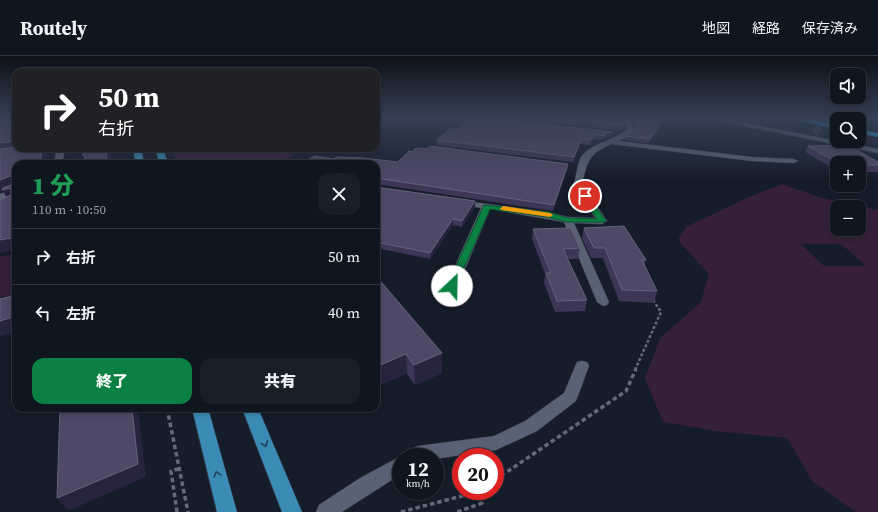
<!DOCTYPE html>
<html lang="ja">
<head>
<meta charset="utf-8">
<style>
	:root { --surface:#101620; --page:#191f29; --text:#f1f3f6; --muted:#9c9fa5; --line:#30353e; --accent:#0b8043 }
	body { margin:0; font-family:"Source Serif 4","Noto Sans JP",serif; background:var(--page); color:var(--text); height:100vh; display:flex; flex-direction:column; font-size:15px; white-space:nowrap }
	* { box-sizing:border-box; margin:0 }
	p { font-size:13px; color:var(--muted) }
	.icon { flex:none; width:22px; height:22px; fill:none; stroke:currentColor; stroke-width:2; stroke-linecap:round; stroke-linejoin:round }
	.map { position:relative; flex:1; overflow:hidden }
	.sheet { position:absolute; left:12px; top:104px; width:368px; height:252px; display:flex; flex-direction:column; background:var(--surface); border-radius:12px; box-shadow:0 2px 6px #0003,0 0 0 1px var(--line) }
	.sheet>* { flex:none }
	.banner { position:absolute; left:12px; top:12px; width:368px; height:84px; border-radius:12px; box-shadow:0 2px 6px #0003,0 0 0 1px var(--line); background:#202124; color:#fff; overflow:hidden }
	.fabs { position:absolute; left:830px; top:12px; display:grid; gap:8px }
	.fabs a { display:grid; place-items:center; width:36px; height:36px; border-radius:8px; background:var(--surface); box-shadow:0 2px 6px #0003,0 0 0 1px var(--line); font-size:20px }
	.speed { position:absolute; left:392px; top:392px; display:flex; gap:8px; font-size:20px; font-weight:700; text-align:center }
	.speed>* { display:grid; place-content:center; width:52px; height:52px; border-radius:50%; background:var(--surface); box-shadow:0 2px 6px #0003,0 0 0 1px var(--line); line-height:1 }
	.speed small { font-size:10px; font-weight:400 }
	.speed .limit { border:6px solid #d22; background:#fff; color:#111 }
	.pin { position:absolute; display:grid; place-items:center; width:34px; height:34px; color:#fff; margin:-17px; border:2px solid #fff; border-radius:50%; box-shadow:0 1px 4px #0007 }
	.me { position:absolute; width:44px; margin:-22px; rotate:24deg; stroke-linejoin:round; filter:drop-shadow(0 0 3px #0008) }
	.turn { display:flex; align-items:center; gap:14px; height:84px; padding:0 20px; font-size:18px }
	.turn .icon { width:52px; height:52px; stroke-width:2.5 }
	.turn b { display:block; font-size:28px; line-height:34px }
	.round { display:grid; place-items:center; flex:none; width:42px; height:42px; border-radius:12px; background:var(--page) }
	.overview { display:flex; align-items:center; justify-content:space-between; height:68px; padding:0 20px }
	h1 { font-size:24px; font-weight:800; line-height:30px; color:#1e9e55 }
	.action { display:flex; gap:8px; margin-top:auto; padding:8px 20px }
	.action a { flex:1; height:46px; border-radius:12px; background:var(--accent); color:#fff; font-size:16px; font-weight:800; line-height:46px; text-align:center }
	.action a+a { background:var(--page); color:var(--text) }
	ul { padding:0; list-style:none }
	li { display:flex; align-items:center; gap:12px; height:56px; padding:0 20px; border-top:1px solid var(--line) }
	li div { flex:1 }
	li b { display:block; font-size:15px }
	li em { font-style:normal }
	header { display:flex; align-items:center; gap:24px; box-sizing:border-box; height:56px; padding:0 20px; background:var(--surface); border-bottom:1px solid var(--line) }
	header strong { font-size:19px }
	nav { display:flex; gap:22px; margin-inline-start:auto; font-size:14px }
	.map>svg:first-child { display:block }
	.green { fill:#361f39; fill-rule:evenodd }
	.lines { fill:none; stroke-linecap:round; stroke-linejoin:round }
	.minor-tunnel { stroke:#333b49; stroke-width:8; stroke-dasharray:8 3.5; stroke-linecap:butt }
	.minor-casing { stroke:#343844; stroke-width:1 }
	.major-casing { stroke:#343844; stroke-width:1 }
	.highway-casing { stroke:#343844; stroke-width:1 }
	.path-far1 { stroke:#646b78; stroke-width:2.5; stroke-dasharray:3 2; stroke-linecap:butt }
	.path { stroke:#646b78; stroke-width:3.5; stroke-dasharray:4.5 3; stroke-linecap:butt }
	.minor { fill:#596274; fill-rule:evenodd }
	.major { fill:#3a8bb5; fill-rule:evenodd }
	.highway { fill:#25a6e0; fill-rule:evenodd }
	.wall { fill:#3d3657 }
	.shaded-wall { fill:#26243f }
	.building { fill:#4f4968; stroke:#66627d }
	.oneway { stroke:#1f445c }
	.route { fill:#0b8043; stroke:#07532c }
	.slow { fill:#f59e0b }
</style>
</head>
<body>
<header>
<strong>Routely</strong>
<nav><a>地図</a><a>経路</a><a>保存済み</a></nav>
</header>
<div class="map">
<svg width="878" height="456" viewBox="0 0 878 456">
	<rect width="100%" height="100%" fill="#151d2b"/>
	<path class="green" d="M171,92H262L292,95L293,100C264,112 235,106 204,106C197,106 187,107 180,104C175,102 173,97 171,92Z
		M782,128L819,141L878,154V456H856L813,426L787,382L715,375L663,366L645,322L660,282L701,246L709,218L678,184L686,171L749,141ZM837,151H859V173H837ZM801,188H841L866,210H824Z
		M16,197V239L0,241V201Z"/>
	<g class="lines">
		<path class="minor-tunnel" d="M814,78L828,61"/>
		<defs>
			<path id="minor" d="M624,61H630L634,73L628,81L619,85L752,101L794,103L798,105L794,107L752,105L611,88C588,99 588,104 582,128L607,165L602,168L574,167L609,246L607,249L603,250L597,246L564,166L490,153L458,230L452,234L448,233L446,230L481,152L457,148V144L548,156L568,161L595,162L574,128C576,120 577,111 580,103C587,88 616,84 627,73Z
				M701,61H715L878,93V97Z
				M38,92H57L53,94L0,102V98Z
				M57,92H65L62,108H54Z
				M16,132V138L0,144V138Z
				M582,305L587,306L589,310L576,345L537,375L496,394L435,403V401H404L407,395L418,390L494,380L525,365L564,337L577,306Z
				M401,400L404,401H401V418L342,456H316L319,449L360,422Z"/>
			<path id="major" d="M133,92H141L144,108H136Z
				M155,92H163L168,108H160Z
				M192,352H208L237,456H217Z
				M242,352H258L302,456H282Z"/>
			<path id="highway" d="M785,61H798L837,69V73Z
				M859,73L878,77V81L859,77Z"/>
		</defs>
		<use href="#minor" class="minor-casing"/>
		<use href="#major" class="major-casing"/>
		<use href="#highway" class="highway-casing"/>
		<path class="path-far1" d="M635,314L661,256L653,244"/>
		<path class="path" d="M167,352L188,456
			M495,424L626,335L636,313
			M177,456L171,415L178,413
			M401,456L477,436L482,447L457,456"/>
		<use href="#minor" class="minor"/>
		<use href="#major" class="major"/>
		<use href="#highway" class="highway"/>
	</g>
	<path class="wall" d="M492,61H625V73L622,75Z
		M634,61L661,69L649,87L625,84L626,80L630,78L635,72L633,65Z
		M458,73L613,76L612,81L605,82L604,84L592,83L590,89L580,88L573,106L437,89V84Z
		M808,90L878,106V116H859V107H837V115L805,96Z
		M412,96L568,108L567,114L553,155L376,128V108L334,103L398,106Z
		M376,131L475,145V151L462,171L453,169L430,203L376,192Z
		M584,172L646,204L644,209L657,235L654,247L619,245L603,202H591L582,182Z
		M533,173L580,192L578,203H568L587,244L585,255L555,256L544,227L545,218L532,183Z
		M376,220L442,297V317L415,329L407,318Z"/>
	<path class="shaded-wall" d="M662,65L661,69L649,87L650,83Z
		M627,67L625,73L622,75L624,70Z
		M613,76L612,81L605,82L604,84L605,80L606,77Z
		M581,84L580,88L573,106L574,101Z
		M16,85V92L0,96V87Z
		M42,92H44L47,97L46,108H40Z
		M108,92H112L110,108H84Z
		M568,108L567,114L553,155L554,149Z
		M10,120L15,131L16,141L8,145L3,135L0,136V124Z
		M475,145V151L462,171V165Z
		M453,163V169L430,203V197Z
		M16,181V194L0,197V184Z
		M16,260V276L0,280V265Z
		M442,297V317L415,329L414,309Z
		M406,298L407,318L376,331V311Z
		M56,352H68L60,358Z
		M132,352H138L146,421L68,455L57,442Z"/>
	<path class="building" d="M0,61H16V85L0,87Z
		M471,61H481L613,76L606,77L605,80L593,78L591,84H581L574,101L437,84L450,73H458Z
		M539,61H625L627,67L624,70Z
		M634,61L662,65L650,83L626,80L630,78L636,70Z
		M848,89L878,106V109H859V107H838L808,90Z
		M430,90L568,108L554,149L376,122V108H303L314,100L334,103L336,101L363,102L398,106L409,95L412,96L416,92L427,93Z
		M16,91V92H42L40,108H16V181L0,184V144L11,139V132L2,134L3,132L11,129L12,122L10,120L0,124V93Z
		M83,92H108L106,104L84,108L85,99L83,100Z
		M376,131L475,145L462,165L453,163L430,197L376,186Z
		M624,170L646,204H642L657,235L622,234L605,192H594L584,172Z
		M571,172L580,192L563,193L587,244L557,245L546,217H551L533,173Z
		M376,220L442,297L414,309L406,298L376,311Z
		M16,239V260L0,265V243Z
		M60,352H132L138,408L57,442Z"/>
	<defs><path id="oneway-chevron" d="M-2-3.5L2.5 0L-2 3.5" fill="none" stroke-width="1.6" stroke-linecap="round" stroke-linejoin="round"/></defs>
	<g class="oneway">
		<use href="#oneway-chevron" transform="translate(265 388) rotate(68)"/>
		<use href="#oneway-chevron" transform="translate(217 418) rotate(-105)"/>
	</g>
	<linearGradient id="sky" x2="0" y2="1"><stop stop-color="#0c1018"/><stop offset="0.49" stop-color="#354055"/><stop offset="1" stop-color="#354055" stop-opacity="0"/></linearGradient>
	<rect width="878" height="125" fill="url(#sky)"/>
	<path class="route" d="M582,139H587L606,165L605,166H568L547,161L490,153L456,230L452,232L447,230L484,149L548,156L568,162L597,163L581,140Z"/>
	<path class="slow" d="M503,150L550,157L553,159L550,161L501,154L500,153Z"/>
</svg>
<div class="fabs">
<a><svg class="icon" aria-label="sound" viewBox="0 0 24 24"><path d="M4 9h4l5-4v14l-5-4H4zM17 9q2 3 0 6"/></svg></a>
<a><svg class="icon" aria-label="search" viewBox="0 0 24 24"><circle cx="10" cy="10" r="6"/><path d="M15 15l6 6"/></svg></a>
<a>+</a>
<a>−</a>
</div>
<div class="speed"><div>12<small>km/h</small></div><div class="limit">20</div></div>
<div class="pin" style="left:585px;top:140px;background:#d93025"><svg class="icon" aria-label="arrive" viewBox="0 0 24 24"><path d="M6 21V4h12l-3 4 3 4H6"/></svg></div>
<svg class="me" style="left:452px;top:230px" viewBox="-20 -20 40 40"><circle r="19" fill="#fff"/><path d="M0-13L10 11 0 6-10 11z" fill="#0b8043"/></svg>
<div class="banner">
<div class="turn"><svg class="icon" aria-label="right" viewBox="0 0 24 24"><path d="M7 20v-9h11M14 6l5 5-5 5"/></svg><div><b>50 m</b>右折</div></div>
</div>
<section class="sheet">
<div class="overview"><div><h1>1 分</h1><p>110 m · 10:50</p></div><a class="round"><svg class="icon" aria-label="close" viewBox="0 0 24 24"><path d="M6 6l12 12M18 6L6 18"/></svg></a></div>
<ul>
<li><svg class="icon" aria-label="right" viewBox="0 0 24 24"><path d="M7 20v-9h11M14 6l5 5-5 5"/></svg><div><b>右折</b></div><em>50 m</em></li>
<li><svg class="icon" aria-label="left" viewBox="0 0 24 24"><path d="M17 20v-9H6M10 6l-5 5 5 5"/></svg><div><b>左折</b></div><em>40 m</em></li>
</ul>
<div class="action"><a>終了</a><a>共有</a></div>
</section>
</div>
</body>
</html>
